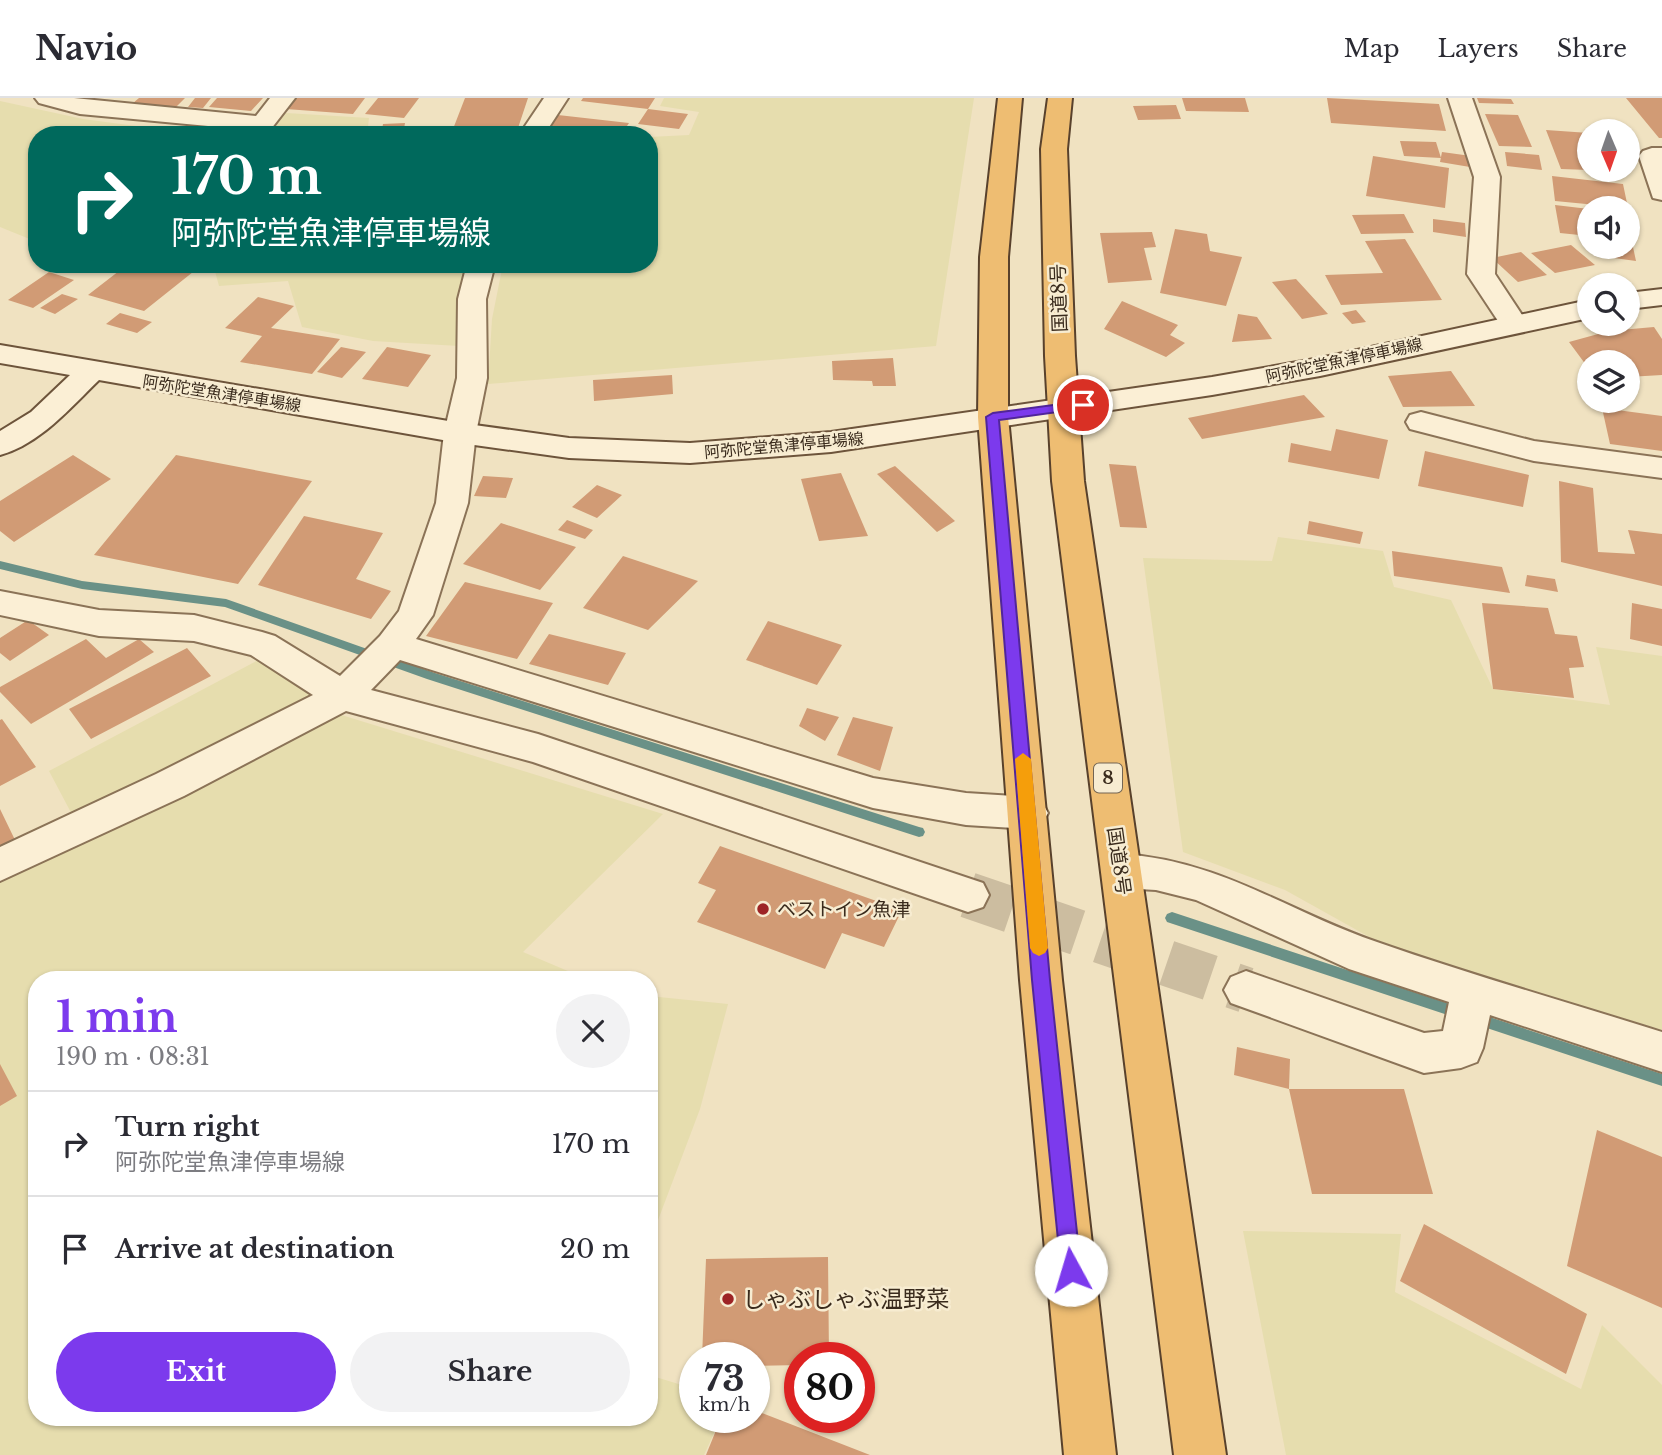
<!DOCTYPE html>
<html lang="en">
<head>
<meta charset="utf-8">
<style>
	:root { --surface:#fff; --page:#f2f2f3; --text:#2b2b33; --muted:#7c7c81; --line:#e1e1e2; --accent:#7c3aed }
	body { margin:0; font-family:"Libre Baskerville","Noto Sans JP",serif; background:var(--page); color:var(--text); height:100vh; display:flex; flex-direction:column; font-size:26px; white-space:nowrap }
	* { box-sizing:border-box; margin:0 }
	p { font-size:23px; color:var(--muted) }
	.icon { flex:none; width:38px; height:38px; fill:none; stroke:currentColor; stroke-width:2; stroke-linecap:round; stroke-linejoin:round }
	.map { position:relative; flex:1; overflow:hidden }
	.drawer { position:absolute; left:28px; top:873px; width:630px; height:455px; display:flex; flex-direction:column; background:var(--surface); border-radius:28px; box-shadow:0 2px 5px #0004 }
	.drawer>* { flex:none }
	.guide { position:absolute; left:28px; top:28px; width:630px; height:147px; border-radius:28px; box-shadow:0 2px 5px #0004; background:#00695c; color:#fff; overflow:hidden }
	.needle { width:46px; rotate:178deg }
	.tools { position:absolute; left:1577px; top:21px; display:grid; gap:14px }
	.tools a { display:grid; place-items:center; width:63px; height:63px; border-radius:50%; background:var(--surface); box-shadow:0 2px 5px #0004; font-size:35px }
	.speed { position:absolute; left:679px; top:1244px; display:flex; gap:14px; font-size:35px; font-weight:700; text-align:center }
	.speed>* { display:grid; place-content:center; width:91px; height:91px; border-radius:50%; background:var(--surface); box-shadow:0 2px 5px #0004; line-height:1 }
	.speed small { font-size:18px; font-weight:400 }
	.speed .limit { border:10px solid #d22; background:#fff; color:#111 }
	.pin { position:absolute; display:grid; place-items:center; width:60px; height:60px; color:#fff; margin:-30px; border:4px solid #fff; border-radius:50%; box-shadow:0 2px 7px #0007 }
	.me { position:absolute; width:77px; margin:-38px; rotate:354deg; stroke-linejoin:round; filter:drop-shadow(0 0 5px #0008) }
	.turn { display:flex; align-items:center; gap:24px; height:147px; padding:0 28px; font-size:32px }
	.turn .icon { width:91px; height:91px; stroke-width:2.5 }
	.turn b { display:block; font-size:49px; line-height:60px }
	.round { display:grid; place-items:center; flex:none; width:74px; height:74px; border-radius:37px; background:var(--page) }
	.head { display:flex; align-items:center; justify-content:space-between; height:119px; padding:0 28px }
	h1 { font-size:42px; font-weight:800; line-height:52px; color:var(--accent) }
	.cta { display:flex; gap:14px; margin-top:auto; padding:14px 28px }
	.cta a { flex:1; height:80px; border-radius:42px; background:var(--accent); color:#fff; font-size:28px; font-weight:800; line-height:80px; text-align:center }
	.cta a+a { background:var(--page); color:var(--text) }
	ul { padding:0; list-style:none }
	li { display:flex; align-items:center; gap:21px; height:105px; padding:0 28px; border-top:2px solid var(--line) }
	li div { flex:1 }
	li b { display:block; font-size:26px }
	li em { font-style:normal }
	header { display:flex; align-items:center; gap:42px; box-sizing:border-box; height:98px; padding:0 35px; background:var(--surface); border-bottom:2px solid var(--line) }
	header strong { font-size:33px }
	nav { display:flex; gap:38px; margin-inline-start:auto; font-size:24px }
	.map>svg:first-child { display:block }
	.farmland { fill:#e6ddae }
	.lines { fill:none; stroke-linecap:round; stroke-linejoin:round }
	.stream { fill:#6a9187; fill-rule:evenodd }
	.building { fill:#d19b75 }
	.minor-tunnel { stroke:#ccbda0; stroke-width:46; stroke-dasharray:46 24; stroke-linecap:butt }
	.minor-casing { stroke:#8b7357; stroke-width:4 }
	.secondary-casing { stroke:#6d543b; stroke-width:4 }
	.trunk-casing { stroke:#58412c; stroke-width:4 }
	.minor { fill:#fbefd5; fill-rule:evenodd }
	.secondary { fill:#fbefd5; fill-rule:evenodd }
	.trunk { fill:#eebd72; fill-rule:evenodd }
	.route { fill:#7c3aed; stroke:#51269a; stroke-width:2 }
	.slow { fill:#f59e0b }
	.poi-dot { fill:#9d2425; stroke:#f7ecd1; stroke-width:2.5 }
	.labels { text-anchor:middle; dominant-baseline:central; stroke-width:5; stroke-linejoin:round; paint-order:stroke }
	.far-street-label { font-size:16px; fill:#3a2b1d; stroke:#f7ecd1 }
	.shield { fill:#f7ecd1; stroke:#736553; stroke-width:2 }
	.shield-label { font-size:18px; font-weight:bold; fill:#3a2b1d }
	.street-label { font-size:19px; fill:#3a2b1d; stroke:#f7ecd1 }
	.poi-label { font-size:19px; fill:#3a2b1d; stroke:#f7ecd1; text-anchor:start }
	.near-poi-label { font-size:23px; fill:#3a2b1d; stroke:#f7ecd1; text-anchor:start }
</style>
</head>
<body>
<header>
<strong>Navio</strong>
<nav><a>Map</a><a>Layers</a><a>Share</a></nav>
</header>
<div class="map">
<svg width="1662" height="1357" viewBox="0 0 1662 1357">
	<rect width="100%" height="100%" fill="#f0e2c1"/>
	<path class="farmland" d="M664,0H974L936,248L488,286L492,221L503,166H649V39L689,37L699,14L660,8Z
		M0,3L83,21L181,34L259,37H37V144L0,129Z
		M286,15L369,20L367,37H272L266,34Z
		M213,166H466L460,190L459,248L373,243L302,229L288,183L219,188Z
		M1278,439L1383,453L1394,489L1451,502L1493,591L1610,607L1596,549L1662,558V932L1389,850L1285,792L1183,754L1143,460L1272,463Z
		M264,559L319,599L76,724L49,673Z
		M335,615L663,716L523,854L589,882H37V1320H649V1277L695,1291V1320H721L704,1357H0V781Z
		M649,898L728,906L700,1011L649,1146Z
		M1243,1133L1401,1136L1395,1194L1581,1291L1602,1227L1662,1287V1357H1286Z"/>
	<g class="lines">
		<path class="stream" d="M0,463L82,483L226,501L435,575L919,729L923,730L925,734L923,738L919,739L427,581L225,509L82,491L0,471Z
			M1172,814L1662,976V988L1167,824L1165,820L1167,816Z"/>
	</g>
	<path class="building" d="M139,0H185L176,9L133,5Z
		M195,0H211L203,10L188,9Z
		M217,0H263L251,13L209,9Z
		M295,0H365L353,16L286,11Z
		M378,0H419L404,20L365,16Z
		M465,0H528L517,33L453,31Z
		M583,0H655L648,11L581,3Z
		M1182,0H1245L1249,14L1186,13Z
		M1327,0L1439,6L1446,33L1331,25Z
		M1477,0L1511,1L1514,6L1479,5Z
		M1626,0H1662V40H1659Z
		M1176,7L1181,21L1138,22L1133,8Z
		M648,11L688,16L679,31L638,26Z
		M1485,16L1518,17L1532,49L1499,48Z
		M558,17L629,25L621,37L549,30Z
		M405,25L403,37H381L383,26Z
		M1546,32L1589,35V72L1561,71Z
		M1400,43L1436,44L1441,60L1404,58Z
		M1442,54L1471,58L1470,69L1440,64Z
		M1505,54L1539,57L1542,72L1507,68Z
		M1373,58L1449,70L1445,110L1366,98Z
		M1552,78L1623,86L1628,110L1555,103Z
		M1555,107L1589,111V138L1560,135Z
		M1404,116L1414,135L1361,136L1352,117Z
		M1433,121L1465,125L1466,139L1433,134Z
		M1175,131L1207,136L1210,153L1242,159L1226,208L1160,195Z
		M1152,134L1156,149L1144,150L1152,182L1108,185L1100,135Z
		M1405,141L1442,202L1341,207L1325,177L1383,175L1365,143Z
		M1571,147L1595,167L1555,175L1531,155Z
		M1612,149H1633L1636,163L1614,160Z
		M1521,154L1547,177L1518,184L1492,160Z
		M128,166H203L144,213L88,197Z
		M49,174L74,182L33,210L8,202Z
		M1296,181L1328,216L1302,221L1272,184Z
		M62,196L78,201L55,216L40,210Z
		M258,199L294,208L271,230L340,241L312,276L240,264L262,238L225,230Z
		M1122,203L1178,227L1170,237L1185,245L1166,259L1104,231Z
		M1356,212L1366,224L1352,226L1342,215Z
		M120,215L152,224L137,235L106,226Z
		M1238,216L1257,219L1272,241L1232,244Z
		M1654,229L1662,241V277L1628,279V264H1589V271L1569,244L1609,233Z
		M341,249L366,254L342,280L317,274Z
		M387,249L431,257L408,289L362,281Z
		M893,260L896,288H873L872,283L833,282L832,263Z
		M1451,273L1475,308L1403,309L1388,278Z
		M672,277L673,296L594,303L593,282Z
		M1304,297L1325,319L1202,341L1188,320Z
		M1602,310L1662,318V353L1610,346Z
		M1336,331L1388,342L1379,381L1288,364L1291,345L1331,353Z
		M1425,353L1529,377L1523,409L1418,388Z
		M73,357L111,381L14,444L0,433V403Z
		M176,357L312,383L238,486L94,457Z
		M1109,366L1136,368L1147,430L1120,429Z
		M895,368L955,423L937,434L877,376Z
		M841,375L868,438L819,443L801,381Z
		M483,378L513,380L506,400L474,398Z
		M1559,383L1593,390L1598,454L1635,456L1628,432L1662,436V488L1561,464Z
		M597,387L622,397L597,420L572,409Z
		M304,418L383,435L356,481L391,493L371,521L258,487Z
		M567,422L593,432L585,441L558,432Z
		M1309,423L1363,434L1360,446L1307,436Z
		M501,425L576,449L540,492L463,466Z
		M1392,453L1502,469L1510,495L1394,478Z
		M623,458L698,483L648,532L583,510Z
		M1527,477L1555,481L1558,494L1525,488Z
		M465,484L553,505L517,561L426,538Z
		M1482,505L1548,510L1555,536L1577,538L1584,569L1569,570L1574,600L1493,591Z
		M1632,505L1662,511V548L1630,541Z
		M28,522L49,537L10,563L0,555V540Z
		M768,523L842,547L817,587L746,562Z
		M549,536L626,555L608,587L529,566Z
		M86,541L106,560L139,541L154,554L31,626L0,594V589Z
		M187,550L211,578L91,641L69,611Z
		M807,610L839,619L825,643L799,628Z
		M853,619L893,629L880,673L837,657Z
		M2,621L36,669L0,688V622Z
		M0,711L15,742L0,749Z
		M720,748L902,812L884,849L842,835L825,871L697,824L716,792L698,785Z
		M1237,949L1290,961L1289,991L1234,977Z
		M0,966L17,998L0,1008Z
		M1289,991H1404L1433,1096H1312Z
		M1597,1032L1662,1059V1210L1567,1168Z
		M1424,1126L1587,1216L1566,1276L1400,1183Z
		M828,1159L829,1260H800V1267L754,1268V1260H702L706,1161Z
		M754,1312L870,1357H706L721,1320H754Z"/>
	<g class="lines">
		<path class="minor-tunnel" d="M968,797L1246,892"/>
		<defs>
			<path id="minor" d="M35,0H74L256,18L270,0H295L271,31L262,33L80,16L39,5Z
				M544,0H568L544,37H519Z
				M1448,0H1472L1500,79L1495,176L1528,226L1524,232L1514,235L1504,232L1467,176L1474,79Z
				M1652,50H1662V102L1653,100L1639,58L1643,53Z
				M467,166H495L486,201L487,280L476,335L468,405L433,517L416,541L873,680L966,695L1028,699L1042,704L1048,715L1042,726L1028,731L966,727L873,710L400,562L371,592L538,636L983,785L989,797L983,809L968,814L533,664L346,613L184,698L0,783V749L156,676L313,597L251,557L194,543L99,538L0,517V493L99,512L194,517L262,534L275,538L340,578L380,538L399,513L436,405L444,335L457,280L458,201Z
				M1421,314L1534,343L1662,360V380L1534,363L1410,331L1406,324L1410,317Z
				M1121,756C1220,762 1287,813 1377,844C1471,877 1567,904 1662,934V974L1490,917L1483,950L1477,964L1461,970L1424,975L1231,905L1224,892L1231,879L1246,873L1424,935L1443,933L1449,904L1349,871L1196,802L1156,792L1121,790L1107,785L1101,773L1107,761Z"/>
			<path id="secondary" d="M1662,191V207L1628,211V195Z
				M1589,202V220L1320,278L1212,297L831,354L690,365L569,360L460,345L99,282C70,310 40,346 0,357V333L31,314L70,277L0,265V247L460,325L569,340L690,345L831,334L1212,279L1320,260Z"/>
			<path id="trunk" d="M998,0H1022L1008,159V319L1062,882L1116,1357H1064L1020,882L978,319L980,159Z
				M1048,0H1072L1067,51L1075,258L1084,383L1226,1357H1174L1052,383L1045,258L1041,51Z"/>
		</defs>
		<use href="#minor" class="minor-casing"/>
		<use href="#secondary" class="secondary-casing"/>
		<use href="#trunk" class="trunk-casing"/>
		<use href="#minor" class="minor"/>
		<use href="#secondary" class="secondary"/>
		<use href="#trunk" class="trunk"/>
	</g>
	<path class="route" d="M1083,303L1087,305V310L999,322L1050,882L1081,1172L1078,1179L1071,1182L1064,1179L1061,1172L1032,882L986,319L993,315Z"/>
	<path class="slow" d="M1023,655L1031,661L1048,850L1045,855L1039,858L1033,855L1030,850L1015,661Z"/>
	<g class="poi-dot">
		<circle cx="763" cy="811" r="7"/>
		<circle cx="728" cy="1201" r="7"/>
	</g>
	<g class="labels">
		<g class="far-street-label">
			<text transform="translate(1344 262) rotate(-12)">阿弥陀堂魚津停車場線</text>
			<text transform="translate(222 295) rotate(9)">阿弥陀堂魚津停車場線</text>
			<text transform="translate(784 347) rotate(-5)">阿弥陀堂魚津停車場線</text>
		</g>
		<rect class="shield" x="1094" y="665.5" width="28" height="29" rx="5"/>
		<g class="shield-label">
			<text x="1108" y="680">8</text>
		</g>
		<g class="street-label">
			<text transform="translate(1059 200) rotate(-92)">国道8号</text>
			<text transform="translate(1119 763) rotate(82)">国道8号</text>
		</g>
		<g class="poi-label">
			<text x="777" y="811">ベストイン魚津</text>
		</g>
		<g class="near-poi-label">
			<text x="742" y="1201">しゃぶしゃぶ温野菜</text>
		</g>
	</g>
</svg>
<div class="tools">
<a><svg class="needle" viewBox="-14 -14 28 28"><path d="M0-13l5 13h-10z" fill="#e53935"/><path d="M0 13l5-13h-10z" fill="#7c7c81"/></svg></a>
<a><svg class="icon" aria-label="sound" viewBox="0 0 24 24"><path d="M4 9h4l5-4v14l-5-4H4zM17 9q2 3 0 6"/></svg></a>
<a><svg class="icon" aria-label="search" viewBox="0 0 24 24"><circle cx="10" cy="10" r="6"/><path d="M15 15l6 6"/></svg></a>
<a><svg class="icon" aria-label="layers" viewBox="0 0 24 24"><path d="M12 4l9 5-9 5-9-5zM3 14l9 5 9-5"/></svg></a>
</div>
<div class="speed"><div>73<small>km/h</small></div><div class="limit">80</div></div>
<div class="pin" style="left:1083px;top:307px;background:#d93025"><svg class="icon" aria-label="arrive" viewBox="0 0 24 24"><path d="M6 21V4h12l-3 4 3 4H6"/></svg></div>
<svg class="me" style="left:1071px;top:1172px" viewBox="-20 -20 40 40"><circle r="19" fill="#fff"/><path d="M0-13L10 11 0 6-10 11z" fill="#7c3aed"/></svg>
<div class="guide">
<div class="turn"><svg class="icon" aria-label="right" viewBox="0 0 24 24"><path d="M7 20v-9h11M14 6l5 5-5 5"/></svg><div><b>170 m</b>阿弥陀堂魚津停車場線</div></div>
</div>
<section class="drawer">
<div class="head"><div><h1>1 min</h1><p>190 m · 08:31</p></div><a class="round"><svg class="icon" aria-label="close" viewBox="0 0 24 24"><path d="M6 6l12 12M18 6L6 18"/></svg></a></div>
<ul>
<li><svg class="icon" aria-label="right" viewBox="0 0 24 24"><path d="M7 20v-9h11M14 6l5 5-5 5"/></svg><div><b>Turn right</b><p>阿弥陀堂魚津停車場線</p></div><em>170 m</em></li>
<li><svg class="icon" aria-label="arrive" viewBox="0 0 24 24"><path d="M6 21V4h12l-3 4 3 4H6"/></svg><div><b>Arrive at destination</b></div><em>20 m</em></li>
</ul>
<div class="cta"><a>Exit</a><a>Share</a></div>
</section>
</div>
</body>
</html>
